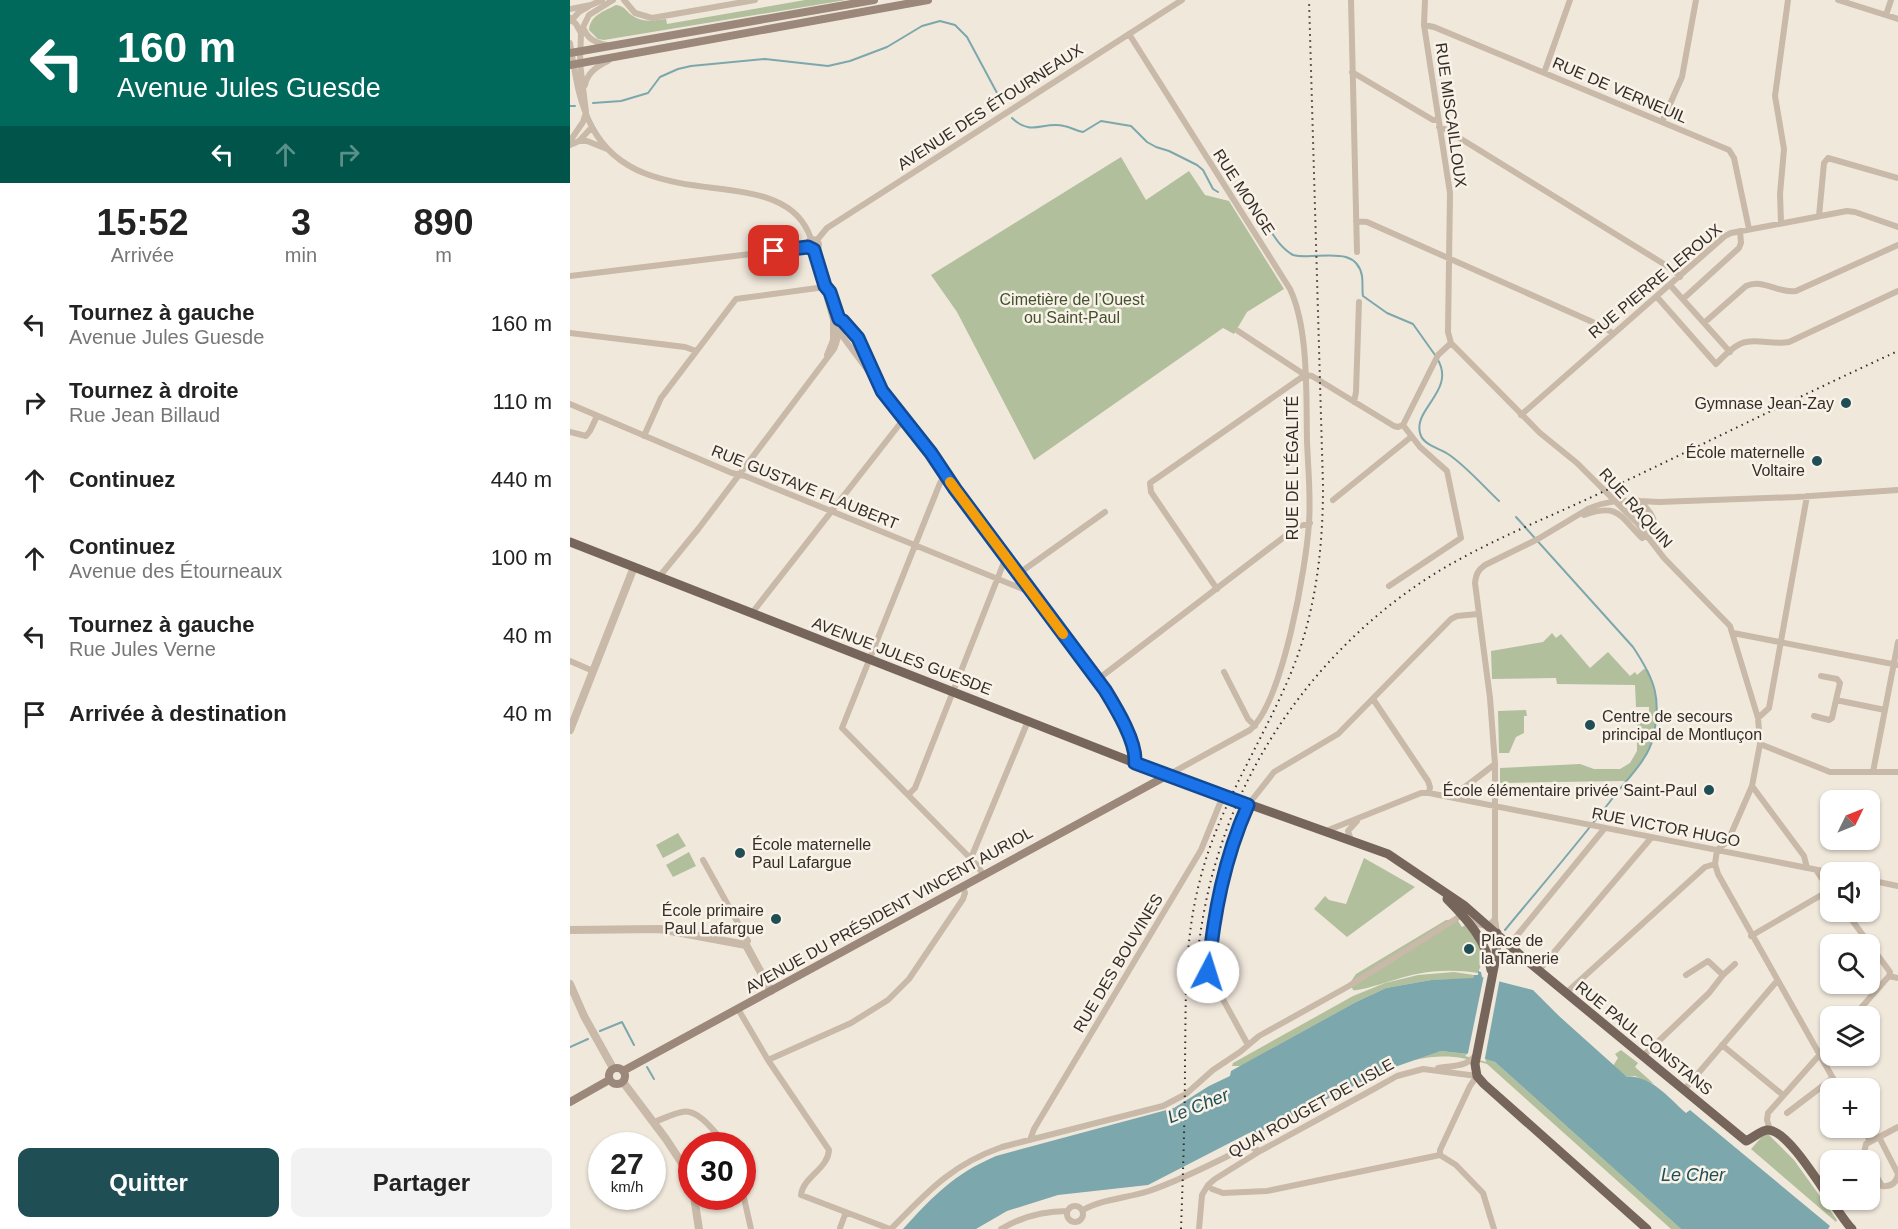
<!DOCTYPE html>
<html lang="fr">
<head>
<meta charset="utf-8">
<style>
	:root { --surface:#fff; --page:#f2f2f2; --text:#222; --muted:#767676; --accent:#204e55 }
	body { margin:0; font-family:Arial,sans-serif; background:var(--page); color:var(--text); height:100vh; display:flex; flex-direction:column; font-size:22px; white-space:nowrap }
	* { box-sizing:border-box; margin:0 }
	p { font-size:20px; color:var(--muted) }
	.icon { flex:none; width:33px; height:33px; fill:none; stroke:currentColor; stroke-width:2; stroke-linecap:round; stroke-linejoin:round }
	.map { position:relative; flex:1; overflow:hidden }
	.details { display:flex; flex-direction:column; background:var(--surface); width:570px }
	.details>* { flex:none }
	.top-card { background:#00695c; color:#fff; overflow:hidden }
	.needle { width:39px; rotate:47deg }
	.controls { position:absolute; left:1250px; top:790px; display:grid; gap:12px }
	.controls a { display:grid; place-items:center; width:60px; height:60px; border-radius:12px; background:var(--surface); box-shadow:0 2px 4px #0004; font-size:30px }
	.speed { position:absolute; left:18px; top:1132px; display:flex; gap:12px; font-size:30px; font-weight:700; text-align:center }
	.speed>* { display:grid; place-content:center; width:78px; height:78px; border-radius:50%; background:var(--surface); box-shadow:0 2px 4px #0004; line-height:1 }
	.speed small { font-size:15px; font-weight:400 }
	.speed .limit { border:9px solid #d22; background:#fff; color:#111 }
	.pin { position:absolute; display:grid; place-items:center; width:51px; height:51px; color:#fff; margin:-26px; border-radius:12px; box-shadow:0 3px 9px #0006 }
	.me { position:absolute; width:66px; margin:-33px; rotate:5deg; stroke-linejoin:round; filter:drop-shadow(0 0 4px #0008) }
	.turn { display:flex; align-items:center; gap:21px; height:126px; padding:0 18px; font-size:27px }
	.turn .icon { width:78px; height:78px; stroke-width:2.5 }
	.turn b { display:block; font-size:42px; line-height:51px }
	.lanes { display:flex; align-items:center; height:57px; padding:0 18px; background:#0003; justify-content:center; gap:30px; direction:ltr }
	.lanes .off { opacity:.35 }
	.eta { display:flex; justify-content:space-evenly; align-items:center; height:102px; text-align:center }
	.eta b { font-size:36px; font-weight:700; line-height:42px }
	.action { display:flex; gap:12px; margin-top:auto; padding:12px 18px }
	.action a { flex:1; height:69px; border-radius:12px; background:var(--accent); color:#fff; font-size:24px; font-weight:700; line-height:69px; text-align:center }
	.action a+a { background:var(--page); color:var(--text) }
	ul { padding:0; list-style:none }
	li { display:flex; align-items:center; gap:18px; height:78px; padding:0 18px }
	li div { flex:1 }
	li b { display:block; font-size:22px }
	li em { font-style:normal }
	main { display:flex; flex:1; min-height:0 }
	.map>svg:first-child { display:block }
	.green { fill:#b1bf9c }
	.water { fill:#7ca7ac }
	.pier { fill:#f1e8dc }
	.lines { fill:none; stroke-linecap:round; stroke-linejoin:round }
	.stream { stroke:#7ca7ac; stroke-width:2 }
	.minor { stroke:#c8b9a8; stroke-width:6 }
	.tertiary { stroke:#c8b9a8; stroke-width:8 }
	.secondary { stroke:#9b887a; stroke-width:8 }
	.primary { stroke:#76655a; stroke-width:9 }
	.rail { stroke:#352d28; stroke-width:2; stroke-dasharray:1.5 4.5; stroke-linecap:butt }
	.minor-bridge { stroke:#c8b9a8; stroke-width:6 }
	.route-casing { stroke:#114b97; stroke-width:15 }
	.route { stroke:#1a73e8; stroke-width:10 }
	.slow { stroke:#f59e0b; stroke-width:10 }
	.poi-dot { fill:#204e55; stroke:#f8f2e8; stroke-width:2 }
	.labels { text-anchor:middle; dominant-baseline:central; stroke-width:5; stroke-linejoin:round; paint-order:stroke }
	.street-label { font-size:16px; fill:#352d28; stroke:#f8f2e8 }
	.park-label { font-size:16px; fill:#42522d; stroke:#f8f2e8 }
	.poi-label { font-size:16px; fill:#352d28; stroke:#f8f2e8; text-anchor:end }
	.water-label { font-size:18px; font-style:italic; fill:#204e55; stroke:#f8f2e8 }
</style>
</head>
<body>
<main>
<section class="details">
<div class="top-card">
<div class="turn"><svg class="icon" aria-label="left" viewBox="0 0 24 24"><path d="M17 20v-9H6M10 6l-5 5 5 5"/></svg><div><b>160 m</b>Avenue Jules Guesde</div></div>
<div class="lanes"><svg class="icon" aria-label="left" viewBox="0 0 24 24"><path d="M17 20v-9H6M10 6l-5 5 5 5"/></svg><svg class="icon off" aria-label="ahead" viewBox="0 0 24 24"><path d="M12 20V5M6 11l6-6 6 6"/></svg><svg class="icon off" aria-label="right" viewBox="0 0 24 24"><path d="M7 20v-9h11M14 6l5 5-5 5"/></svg></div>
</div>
<div class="eta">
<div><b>15:52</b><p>Arrivée</p></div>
<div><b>3</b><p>min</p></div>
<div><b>890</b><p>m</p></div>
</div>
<ul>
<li><svg class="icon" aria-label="left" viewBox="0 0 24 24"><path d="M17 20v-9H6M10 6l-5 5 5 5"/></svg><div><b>Tournez à gauche</b><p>Avenue Jules Guesde</p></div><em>160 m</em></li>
<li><svg class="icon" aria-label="right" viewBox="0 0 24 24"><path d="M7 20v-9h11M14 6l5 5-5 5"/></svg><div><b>Tournez à droite</b><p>Rue Jean Billaud</p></div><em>110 m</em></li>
<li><svg class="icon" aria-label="ahead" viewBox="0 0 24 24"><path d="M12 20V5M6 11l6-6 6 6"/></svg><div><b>Continuez</b></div><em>440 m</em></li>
<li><svg class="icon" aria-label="ahead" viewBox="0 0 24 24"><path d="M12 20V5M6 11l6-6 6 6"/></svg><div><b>Continuez</b><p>Avenue des Étourneaux</p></div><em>100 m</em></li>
<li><svg class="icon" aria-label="left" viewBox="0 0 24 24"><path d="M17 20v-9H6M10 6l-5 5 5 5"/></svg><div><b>Tournez à gauche</b><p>Rue Jules Verne</p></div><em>40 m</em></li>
<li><svg class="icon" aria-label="arrive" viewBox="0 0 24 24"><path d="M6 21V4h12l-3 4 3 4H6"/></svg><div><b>Arrivée à destination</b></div><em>40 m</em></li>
</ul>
<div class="action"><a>Quitter</a><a>Partager</a></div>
</section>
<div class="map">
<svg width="1328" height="1229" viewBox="0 0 1328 1229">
	<rect width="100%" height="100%" fill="#f1e8dc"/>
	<path class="green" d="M235,0H276L34,40L28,39L19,30C20,15 35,11 46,5C53,6 54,8 59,13C70,23 82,21 96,19L97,24Z
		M551,157L576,200L619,171L635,195L659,201L714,289L677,312L664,334L653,328L464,460L387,312L361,275Z
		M982,633L986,638L991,634L1020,668L1038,652L1060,676L1065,672L1067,675L1074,669L1078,670C1090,696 1090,728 1077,754C1072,763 1063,772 1056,781L930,783V768L1010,764L1024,769H1050L1060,763L1067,751V723H1079V707H1066L1065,685L987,684L986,678L922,679L921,651L973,642Z
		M956,710L957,716H954V733L946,737L939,753H929L928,711Z
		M108,833L116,846L93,858L86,845Z
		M119,852L126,866L103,877L96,865Z
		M794,858L845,887L777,937L744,909L755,896L759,900L776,904Z
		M876,920L888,921L892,927L897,924L915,954L908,973C888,970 866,970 847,974C833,976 791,992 783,990L780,983L786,974Z
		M884,972L904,975L903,979L861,980L816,988L786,1002L671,1066H662L663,1063L783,996L815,983L848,975Z
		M1051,1050L1068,1063L1065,1067L1084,1084L1065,1076L1057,1077L1043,1066L1048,1058L1045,1054Z
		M871,1051L898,1054L925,1062L1111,1229H1101L917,1064C888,1056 874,1054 844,1060Z
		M1196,1132L1224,1160L1267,1220L1266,1222L1181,1149Z"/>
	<path class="water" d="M908,971L911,972L912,977L963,990L989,1016L1057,1077C1080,1074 1100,1099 1116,1113L1120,1110L1260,1226L1258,1229H1111L925,1062L898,1054L871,1051L816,1070L686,1134L679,1133L578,1185L488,1195L437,1211L406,1229H333C363,1196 384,1174 426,1156L604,1108L639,1086L660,1076L661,1071L786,1002L816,988L861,980L903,978L904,975H908Z"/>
	<path class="pier" d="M914,975L930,978L915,1058L916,1062L895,1056L898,1053Z"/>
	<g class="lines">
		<path class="stream" d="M23,103L51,101L78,93L90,77L108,69L121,66L195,59L258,66L280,61L317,47L352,26L370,21L385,25L397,37L434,106
			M0,106H5
			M442,118C462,137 473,121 494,126C501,127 506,131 513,132L531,121L561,126L577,142L586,147L599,151L627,165L633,170L643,189L648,192
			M675,203C698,215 701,243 723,255C745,261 786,243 792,276C793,283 792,290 793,296L817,313L843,324L865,355
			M868,360C886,392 840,410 851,436C855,445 870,449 878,454C896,466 912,485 929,501
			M935,930C972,885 1010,841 1045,795C1059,777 1078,759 1083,738C1092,698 1085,680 1063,647L946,517
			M30,1031L52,1022L64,1045
			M0,1047L18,1039
			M77,1067L84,1079"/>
		<path class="minor" d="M54,0L65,13L82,18L185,0
			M781,0L787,252
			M855,0L854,25L880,193L878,332L881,343L970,433L1007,463L1067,523L1094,558L1160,626L1188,718L1190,744L1182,786L1161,834L1157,842L1147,850
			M1268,0L1328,19
			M0,9L21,5L32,0
			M1316,15L1321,0
			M0,18L6,24L11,33L10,63L16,112L13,122L0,141
			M1,21L9,12L18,7
			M854,25L864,27L1159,150L1164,158L1179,229
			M559,34L720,289C739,329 736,396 737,441C738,468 741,496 739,523C736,568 713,701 680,730L598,775
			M0,43C5,72 8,101 22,127C72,222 214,156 241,239
			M37,45C26,43 17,39 13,27L19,15L43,0
			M782,72L863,120H868
			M974,73L1000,0
			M15,85C17,73 27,66 38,61
			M1092,122L1112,77L1126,0
			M869,127L875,129L1102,269L1110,277
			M9,141H17L37,149
			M0,145L9,141L22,127
			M1249,216L1254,163L1258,158L1328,178
			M786,221L797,222L1036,328L1043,334
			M1211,223L1210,194L1214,149L1205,96L1218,0
			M237 245a6 6 0 1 1 12 0a6 6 0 1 1-12 0Z
			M247,240L257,228L612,0
			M244,251L263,320V340L257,355
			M0,276L238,247
			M1100,285L1160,352
			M1087,297L1146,364C1154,356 1165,344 1176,342C1189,339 1204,345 1219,342L1328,291
			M1113,299L1169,248L1171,243L1170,231
			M266,320C285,321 300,362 305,378
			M1134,323L1176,286C1193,278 1208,294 1226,291L1328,245
			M264,325L535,690C546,708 567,742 565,763
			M668,331L735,375L742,376L824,426L828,427L833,425
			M0,333L115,347L126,351
			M784,402L786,392L789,302
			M0,404L162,473L175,476L460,592
			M951,415L1155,236L1161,233L1277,211L1285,212L1328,227
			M833,425L868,355L881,343
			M0,432L16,436L20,431L27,416
			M74,436L91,398L166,299L255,287
			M375,475L370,483L272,728L408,866L413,875
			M763,500L841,437
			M1069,501L1089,502L1226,497L1328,490
			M1014,515C1048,503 1049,515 1072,538C1092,527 1084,514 1069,501
			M448,574L535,512
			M89,577L129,528L264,349C273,329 269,304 255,287
			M819,586L891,538L877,471L850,447L833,425
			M647,589L581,492L580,483L735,375
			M182,613L329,425L335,420
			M1163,633L1328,665
			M0,661L23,671
			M654,672L678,719L685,726
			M1251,676L1267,679L1270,683L1266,700
			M527,680L727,527L740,523
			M803,699L858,781L860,787L859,793
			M1244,716L1259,720L1262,718L1266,700L1315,710
			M1188,718L1199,708L1237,496
			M1190,744L1260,772H1328
			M1303,772L1328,642
			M1182,786L1234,856L1237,868
			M338,795L345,788L436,557
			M872,795L895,787L925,764
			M756,831L851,793H859L1263,873
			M781,840L778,831L787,821
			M1147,850L1145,864L1148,874L1269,1089
			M401,858L458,721
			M133,860L178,941L176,945
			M1246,870L1260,890
			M1299,880L1328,886
			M1276,912L1320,972L1319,976
			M901,919C909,927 918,928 925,919
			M927,933L925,919V764L920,698L905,583C906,574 908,570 915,565L968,539L1018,509
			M1181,936L1260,890
			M940,944L1034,829
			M969,970L1081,838
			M1153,975L1165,964
			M1319,976L1328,978
			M996,993L1135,867L1145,864
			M168,1009L198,1060L259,1150C258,1169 233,1177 231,1195L320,1229
			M1283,1017L1319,976
			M678,1045L638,972L643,920L656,864L678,805L704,772L768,734L881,619L887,616L908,614
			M1152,1045L1213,1095
			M1073,1056L1139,993L1153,975L1138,961L1116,975
			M198,1060L281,1023L318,1000L339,979L393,899L395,893L393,886
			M868,1068C883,1065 894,1068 905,1056
			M1114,1090L1207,981
			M1217,1113L1263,1078
			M84,1122C93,1119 102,1114 112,1112C129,1108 146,1134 157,1146
			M1293,1128L1300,1141
			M1200,1130L1197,1120L1198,1113L1260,1043
			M1309,1137L1328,1174
			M460,1140L464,1129L631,850L653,796
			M870,1155L886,1165L913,1193L924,1229
			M1298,1161L1294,1153L1296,1144L1328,1127
			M1299,1163L1312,1186C1321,1187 1326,1183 1328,1175
			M638,1185L642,1189L653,1193L697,1191L870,1155
			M172,1189L181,1229
			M497 1214a8 8 0 1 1 16 0a8 8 0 1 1-16 0Z
			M513,1210C532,1199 558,1198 579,1191C611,1180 642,1164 672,1149L680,1147L690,1151
			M270,1228L276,1212
			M321,1229C358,1191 381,1165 432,1147L593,1106L616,1094L643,1070L670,1052L689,1036L779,986L892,915
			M431,1229C453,1216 473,1211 497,1211
			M629,1229L632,1195L638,1185L645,1179L690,1151L802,1090L827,1076L853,1069L907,1076L900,1086L870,1150V1155"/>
		<path class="tertiary" d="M0,730L64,567
			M0,930L90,929L176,945L201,991
			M924,960C931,950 941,953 951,957
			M0,984L14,1016L43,1068
			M53,1082L96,1139L115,1168L122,1190
			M124,1197L129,1229"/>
		<path class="secondary" d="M0,53L304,0
			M0,65L358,0
			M39 1076a8 8 0 1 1 16 0a8 8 0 1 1-16 0Z
			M53,1071L598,775
			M0,1102L39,1080"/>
		<path class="primary" d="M0,542L575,767L818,854L895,906L955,959L1176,1141C1183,1138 1190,1131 1197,1130C1221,1128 1264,1211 1282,1229
			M877,899C897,919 917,941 921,970
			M927,933L926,957L905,1064L907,1076L914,1084L1077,1229"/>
		<path class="rail" d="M624,989C628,941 635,894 650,849C686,735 767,633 869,571C924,538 985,515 1043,487C1138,442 1232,395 1328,351
			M611,1229C613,1173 615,1117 615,1061C616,1000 614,940 630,880C649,804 694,740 723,668C746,610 753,548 753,486L739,0"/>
		<path class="minor-bridge" d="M1018,509C1036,501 1050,500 1069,501"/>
	</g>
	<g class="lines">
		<defs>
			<path id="route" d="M204,251L238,247L244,250L255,286L260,292L269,319L273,321L288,338L312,391L361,453L385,489L535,690C546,708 567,742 565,763L678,805C654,859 644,913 638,972"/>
		</defs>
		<use href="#route" class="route-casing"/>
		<use href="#route" class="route"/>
		<path class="slow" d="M380,482L493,634"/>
	</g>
	<g class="poi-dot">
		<circle cx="1276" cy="403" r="6"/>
		<circle cx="1247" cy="461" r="6"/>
		<circle cx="1020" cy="725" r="6"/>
		<circle cx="1139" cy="790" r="6"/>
		<circle cx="170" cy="853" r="6"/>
		<circle cx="206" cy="919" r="6"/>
		<circle cx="899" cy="949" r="6"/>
	</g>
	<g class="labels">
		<g class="street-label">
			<text transform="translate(1050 90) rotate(23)">RUE DE VERNEUIL</text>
			<text transform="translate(420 107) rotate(-33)">AVENUE DES ÉTOURNEAUX</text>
			<text transform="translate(881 115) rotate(82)">RUE MISCAILLOUX</text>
			<text transform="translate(674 192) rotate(57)">RUE MONGE</text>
			<text transform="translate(1085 281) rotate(-40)">RUE PIERRE LEROUX</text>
			<text transform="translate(722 468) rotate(-90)">RUE DE L'ÉGALITÉ</text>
			<text transform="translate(235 487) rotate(22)">RUE GUSTAVE FLAUBERT</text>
			<text transform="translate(1066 508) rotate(48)">RUE RAQUIN</text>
			<text transform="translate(332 656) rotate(21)">AVENUE JULES GUESDE</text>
			<text transform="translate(1096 827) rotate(11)">RUE VICTOR HUGO</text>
			<text transform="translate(319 910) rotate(-29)">AVENUE DU PRÉSIDENT VINCENT AURIOL</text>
			<text transform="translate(548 963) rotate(-59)">RUE DES BOUVINES</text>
			<text transform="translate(1074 1038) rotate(39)">RUE PAUL CONSTANS</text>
			<text transform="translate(741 1108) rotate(-29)">QUAI ROUGET DE LISLE</text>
		</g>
		<g class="park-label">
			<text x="502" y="299">Cimetière de l’Ouest<tspan x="502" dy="18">ou Saint-Paul</tspan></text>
		</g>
		<g class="poi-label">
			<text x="1264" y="403">Gymnase Jean-Zay</text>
			<text x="1235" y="452">École maternelle<tspan x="1235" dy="18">Voltaire</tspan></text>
			<text x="1032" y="716" text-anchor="start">Centre de secours<tspan x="1032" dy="18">principal de Montluçon</tspan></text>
			<text x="1127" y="790">École élémentaire privée Saint-Paul</text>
			<text x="182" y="844" text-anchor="start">École maternelle<tspan x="182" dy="18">Paul Lafargue</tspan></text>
			<text x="194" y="910">École primaire<tspan x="194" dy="18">Paul Lafargue</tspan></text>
			<text x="911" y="940" text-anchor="start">Place de<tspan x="911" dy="18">la Tannerie</tspan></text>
		</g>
		<g class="water-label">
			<text transform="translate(628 1106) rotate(-22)">Le Cher</text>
			<text x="1123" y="1175">Le Cher</text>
		</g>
	</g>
</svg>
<div class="controls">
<a><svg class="needle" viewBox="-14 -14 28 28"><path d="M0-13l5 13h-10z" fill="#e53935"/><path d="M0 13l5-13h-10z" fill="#767676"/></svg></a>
<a><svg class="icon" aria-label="sound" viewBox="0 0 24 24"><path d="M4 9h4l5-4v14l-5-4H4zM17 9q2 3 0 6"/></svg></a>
<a><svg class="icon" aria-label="search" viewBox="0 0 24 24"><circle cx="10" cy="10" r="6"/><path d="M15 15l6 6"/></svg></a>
<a><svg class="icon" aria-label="layers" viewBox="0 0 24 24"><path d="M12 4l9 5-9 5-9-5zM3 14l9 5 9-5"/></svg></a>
<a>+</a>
<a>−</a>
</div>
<div class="speed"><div>27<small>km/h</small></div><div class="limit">30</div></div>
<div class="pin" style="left:204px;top:251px;background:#d93025"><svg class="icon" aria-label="arrive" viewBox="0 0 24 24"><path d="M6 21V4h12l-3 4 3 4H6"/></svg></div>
<svg class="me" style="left:638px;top:972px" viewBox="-20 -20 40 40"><circle r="19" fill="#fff"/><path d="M0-13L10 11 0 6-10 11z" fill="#1a73e8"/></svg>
</div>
</main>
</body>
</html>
